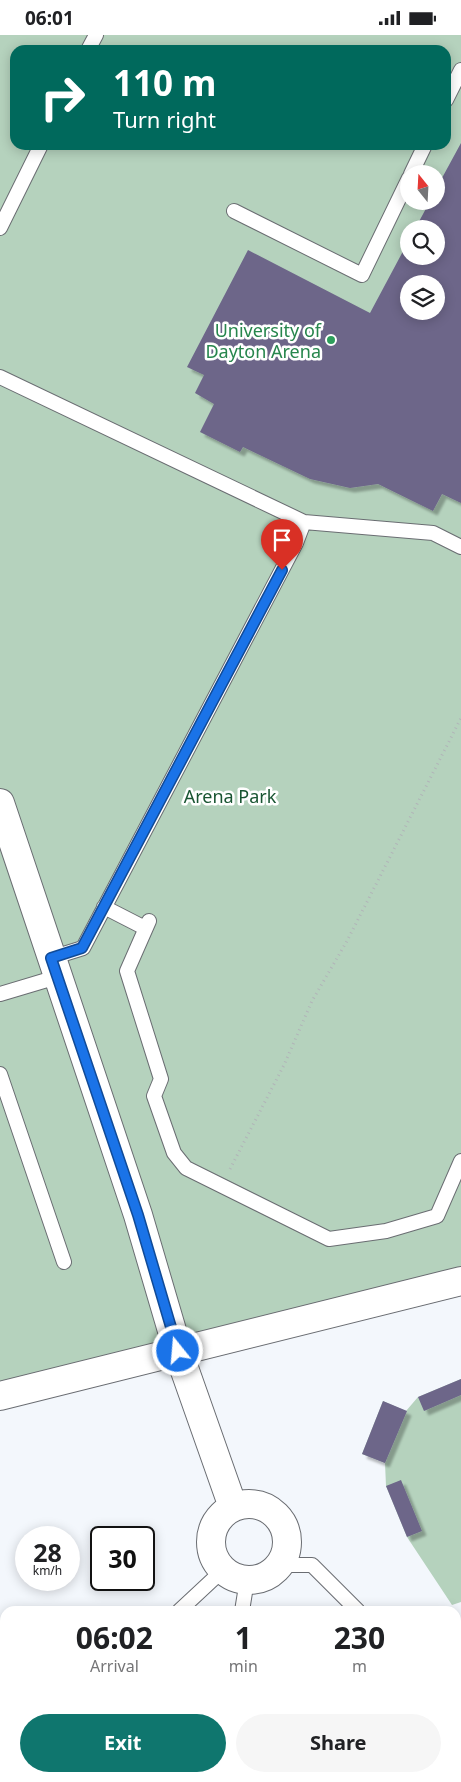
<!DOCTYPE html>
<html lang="en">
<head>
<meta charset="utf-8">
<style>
	:root { --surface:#fff; --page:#f6f6f6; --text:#202124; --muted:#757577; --accent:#0f766e }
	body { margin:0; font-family:"Noto Sans",sans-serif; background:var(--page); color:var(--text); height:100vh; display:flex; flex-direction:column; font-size:19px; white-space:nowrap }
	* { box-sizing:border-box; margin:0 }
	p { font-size:16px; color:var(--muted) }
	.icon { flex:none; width:28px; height:28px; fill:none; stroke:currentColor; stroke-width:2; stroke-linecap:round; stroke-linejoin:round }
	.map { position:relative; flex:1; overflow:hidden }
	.panel { position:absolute; left:0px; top:1571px; width:461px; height:176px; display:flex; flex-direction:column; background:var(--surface); border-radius:15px 15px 0 0; box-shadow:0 2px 12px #0003 }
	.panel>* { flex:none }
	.hud { position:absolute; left:10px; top:10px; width:441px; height:105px; border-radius:15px; box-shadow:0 2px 12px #0003; background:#00695c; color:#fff; overflow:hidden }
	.needle { width:32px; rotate:342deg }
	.controls { position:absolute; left:400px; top:130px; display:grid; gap:10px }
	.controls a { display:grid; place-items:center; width:45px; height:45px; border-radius:50%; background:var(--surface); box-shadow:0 2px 12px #0003; font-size:25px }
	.speed { position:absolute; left:15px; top:1491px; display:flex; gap:10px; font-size:25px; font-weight:700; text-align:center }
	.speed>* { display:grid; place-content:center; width:65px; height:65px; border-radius:50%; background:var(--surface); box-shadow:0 2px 12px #0003; line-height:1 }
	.speed small { font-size:12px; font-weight:400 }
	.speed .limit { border:2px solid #111; border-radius:8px; background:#fff; color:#111 }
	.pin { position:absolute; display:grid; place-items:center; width:42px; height:42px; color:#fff; margin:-51px -21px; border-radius:50% 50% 50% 0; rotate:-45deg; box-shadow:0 0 5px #0007 }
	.pin .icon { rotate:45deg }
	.me { position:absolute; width:55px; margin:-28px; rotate:343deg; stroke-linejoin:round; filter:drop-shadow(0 0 4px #0008) }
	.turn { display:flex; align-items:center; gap:18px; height:105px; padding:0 20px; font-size:22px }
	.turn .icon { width:65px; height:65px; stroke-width:2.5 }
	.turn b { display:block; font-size:35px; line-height:42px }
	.eta { display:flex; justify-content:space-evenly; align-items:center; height:85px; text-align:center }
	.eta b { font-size:30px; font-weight:700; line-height:35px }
	.button { display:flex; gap:10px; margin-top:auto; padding:10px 20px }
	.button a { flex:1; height:58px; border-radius:30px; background:var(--accent); color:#fff; font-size:20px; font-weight:700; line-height:58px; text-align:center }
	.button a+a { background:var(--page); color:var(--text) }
	.status { display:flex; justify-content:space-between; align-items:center; height:35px; padding:0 25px; background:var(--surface); direction:ltr }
	.status svg { height:14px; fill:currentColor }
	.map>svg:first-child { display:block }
	.green { fill:#b5d2bd; fill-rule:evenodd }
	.building { fill:#6d6689; fill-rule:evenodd; filter:url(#shadow) }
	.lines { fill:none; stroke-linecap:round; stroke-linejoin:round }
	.lane-casing { stroke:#6a6d72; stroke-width:16 }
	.street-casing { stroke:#6a6d72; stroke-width:30 }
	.secondary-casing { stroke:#6a6d72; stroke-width:30 }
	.path { stroke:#b1b4b8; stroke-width:3; stroke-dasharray:1 4; stroke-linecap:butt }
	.lane { stroke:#fff; stroke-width:14 }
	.street { stroke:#fff; stroke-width:28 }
	.secondary { stroke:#fff; stroke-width:28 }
	.route-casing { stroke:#114b97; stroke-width:12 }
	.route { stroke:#1a73e8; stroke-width:9 }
	.leisure-dot { fill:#2e9e5b; stroke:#fff; stroke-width:2 }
	.labels { text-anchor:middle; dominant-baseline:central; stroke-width:5; stroke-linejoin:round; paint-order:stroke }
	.leisure-label { font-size:18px; fill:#27864d; stroke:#fff; text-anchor:end }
	.park-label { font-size:18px; fill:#195532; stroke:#fff }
</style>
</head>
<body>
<div class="status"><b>06:01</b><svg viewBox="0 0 49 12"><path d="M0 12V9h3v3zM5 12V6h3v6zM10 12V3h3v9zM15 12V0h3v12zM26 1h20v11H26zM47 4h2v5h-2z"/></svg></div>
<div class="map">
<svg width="461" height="1747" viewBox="0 0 461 1747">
	<defs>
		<filter id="shadow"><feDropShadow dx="4.5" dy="4.5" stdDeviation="1" flood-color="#0004"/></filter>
	</defs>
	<rect width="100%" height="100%" fill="#f3f7fc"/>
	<path class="green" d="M0,0H461V1246L0,1361ZM15,15H446V110H15ZM409,139H436V166H409ZM409,194H436V221H409ZM409,249H436V276H409Z
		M461,1344V1567L452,1570L407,1502L386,1451L385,1428L362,1419L383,1366L406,1376L418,1362Z"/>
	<path class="building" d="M461,108V468L442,459L433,476L378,449L350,453L310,444L243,412L240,417L200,397L214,369L195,358L204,340L187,332L248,215L370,278L409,205V221H436V194H415L430,166H436V154ZM409,249H436V276H409Z
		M461,1344V1360L424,1376L418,1362Z
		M383,1366L407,1376L385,1428L362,1419Z
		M401,1445L422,1496L407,1502L386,1451Z
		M174,1742H287L282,1747H169Z"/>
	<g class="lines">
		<defs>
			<path id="lane" d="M88,15L96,0
				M446,65L461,35
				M411,139L425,110
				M234,176L362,240L409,143
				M0,193L41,110
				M0,342L304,487L433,498L461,512
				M104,872L145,893
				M149,886L127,936L161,1044L154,1061L174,1118L186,1133L329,1204L386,1196L437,1181L461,1126
				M51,923L83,913L296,508L304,487
				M0,959L57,942
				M0,1039L64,1227
				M280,1530H312L358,1576
				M179,1576L223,1535
				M242,1576L247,1545
				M0,1746L5,1741
				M62,1747L67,1742
				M117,1747L118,1742"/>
			<path id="street" d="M0,768L138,1180L178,1316L233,1472
				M211 1507a38 38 0 1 1 76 0a38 38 0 1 1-76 0Z"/>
			<path id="secondary" d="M0,1361L461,1246"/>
		</defs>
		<use href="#lane" class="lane-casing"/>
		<use href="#street" class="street-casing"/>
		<use href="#secondary" class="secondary-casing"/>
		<path class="path" d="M230,1134L284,1030L312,966L347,906L461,683
			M456,1676L461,1681"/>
		<use href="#lane" class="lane"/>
		<use href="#street" class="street"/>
		<use href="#secondary" class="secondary"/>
	</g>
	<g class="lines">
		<defs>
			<path id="route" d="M178,1316L138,1180L51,923L82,913L282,535"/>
		</defs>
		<use href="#route" class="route-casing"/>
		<use href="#route" class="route"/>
	</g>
	<circle class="leisure-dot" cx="331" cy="305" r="5"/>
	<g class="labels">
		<g class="leisure-label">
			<text x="321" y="295">University of<tspan x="321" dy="21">Dayton Arena</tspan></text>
		</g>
		<g class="park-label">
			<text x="230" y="761">Arena Park</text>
		</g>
	</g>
</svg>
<div class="controls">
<a><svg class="needle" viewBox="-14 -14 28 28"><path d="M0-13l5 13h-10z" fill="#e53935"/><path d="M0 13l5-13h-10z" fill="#757577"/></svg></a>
<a><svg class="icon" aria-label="search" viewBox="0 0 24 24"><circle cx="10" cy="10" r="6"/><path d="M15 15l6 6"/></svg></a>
<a><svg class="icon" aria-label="layers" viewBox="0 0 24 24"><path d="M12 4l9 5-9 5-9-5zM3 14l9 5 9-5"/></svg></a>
</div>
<div class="speed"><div>28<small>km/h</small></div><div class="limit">30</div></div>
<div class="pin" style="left:282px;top:535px;background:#d93025"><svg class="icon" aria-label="arrive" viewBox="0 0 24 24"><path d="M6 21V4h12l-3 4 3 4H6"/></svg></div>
<svg class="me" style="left:178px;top:1316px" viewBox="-20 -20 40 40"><circle r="17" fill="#1a73e8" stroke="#fff" stroke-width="3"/><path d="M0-11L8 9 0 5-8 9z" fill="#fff"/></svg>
<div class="hud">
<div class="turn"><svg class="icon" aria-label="right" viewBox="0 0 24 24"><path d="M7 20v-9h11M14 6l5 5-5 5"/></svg><div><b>110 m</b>Turn right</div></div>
</div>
<section class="panel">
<div class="eta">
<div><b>06:02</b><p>Arrival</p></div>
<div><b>1</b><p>min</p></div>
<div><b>230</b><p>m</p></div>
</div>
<div class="button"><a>Exit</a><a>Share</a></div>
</section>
</div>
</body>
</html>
